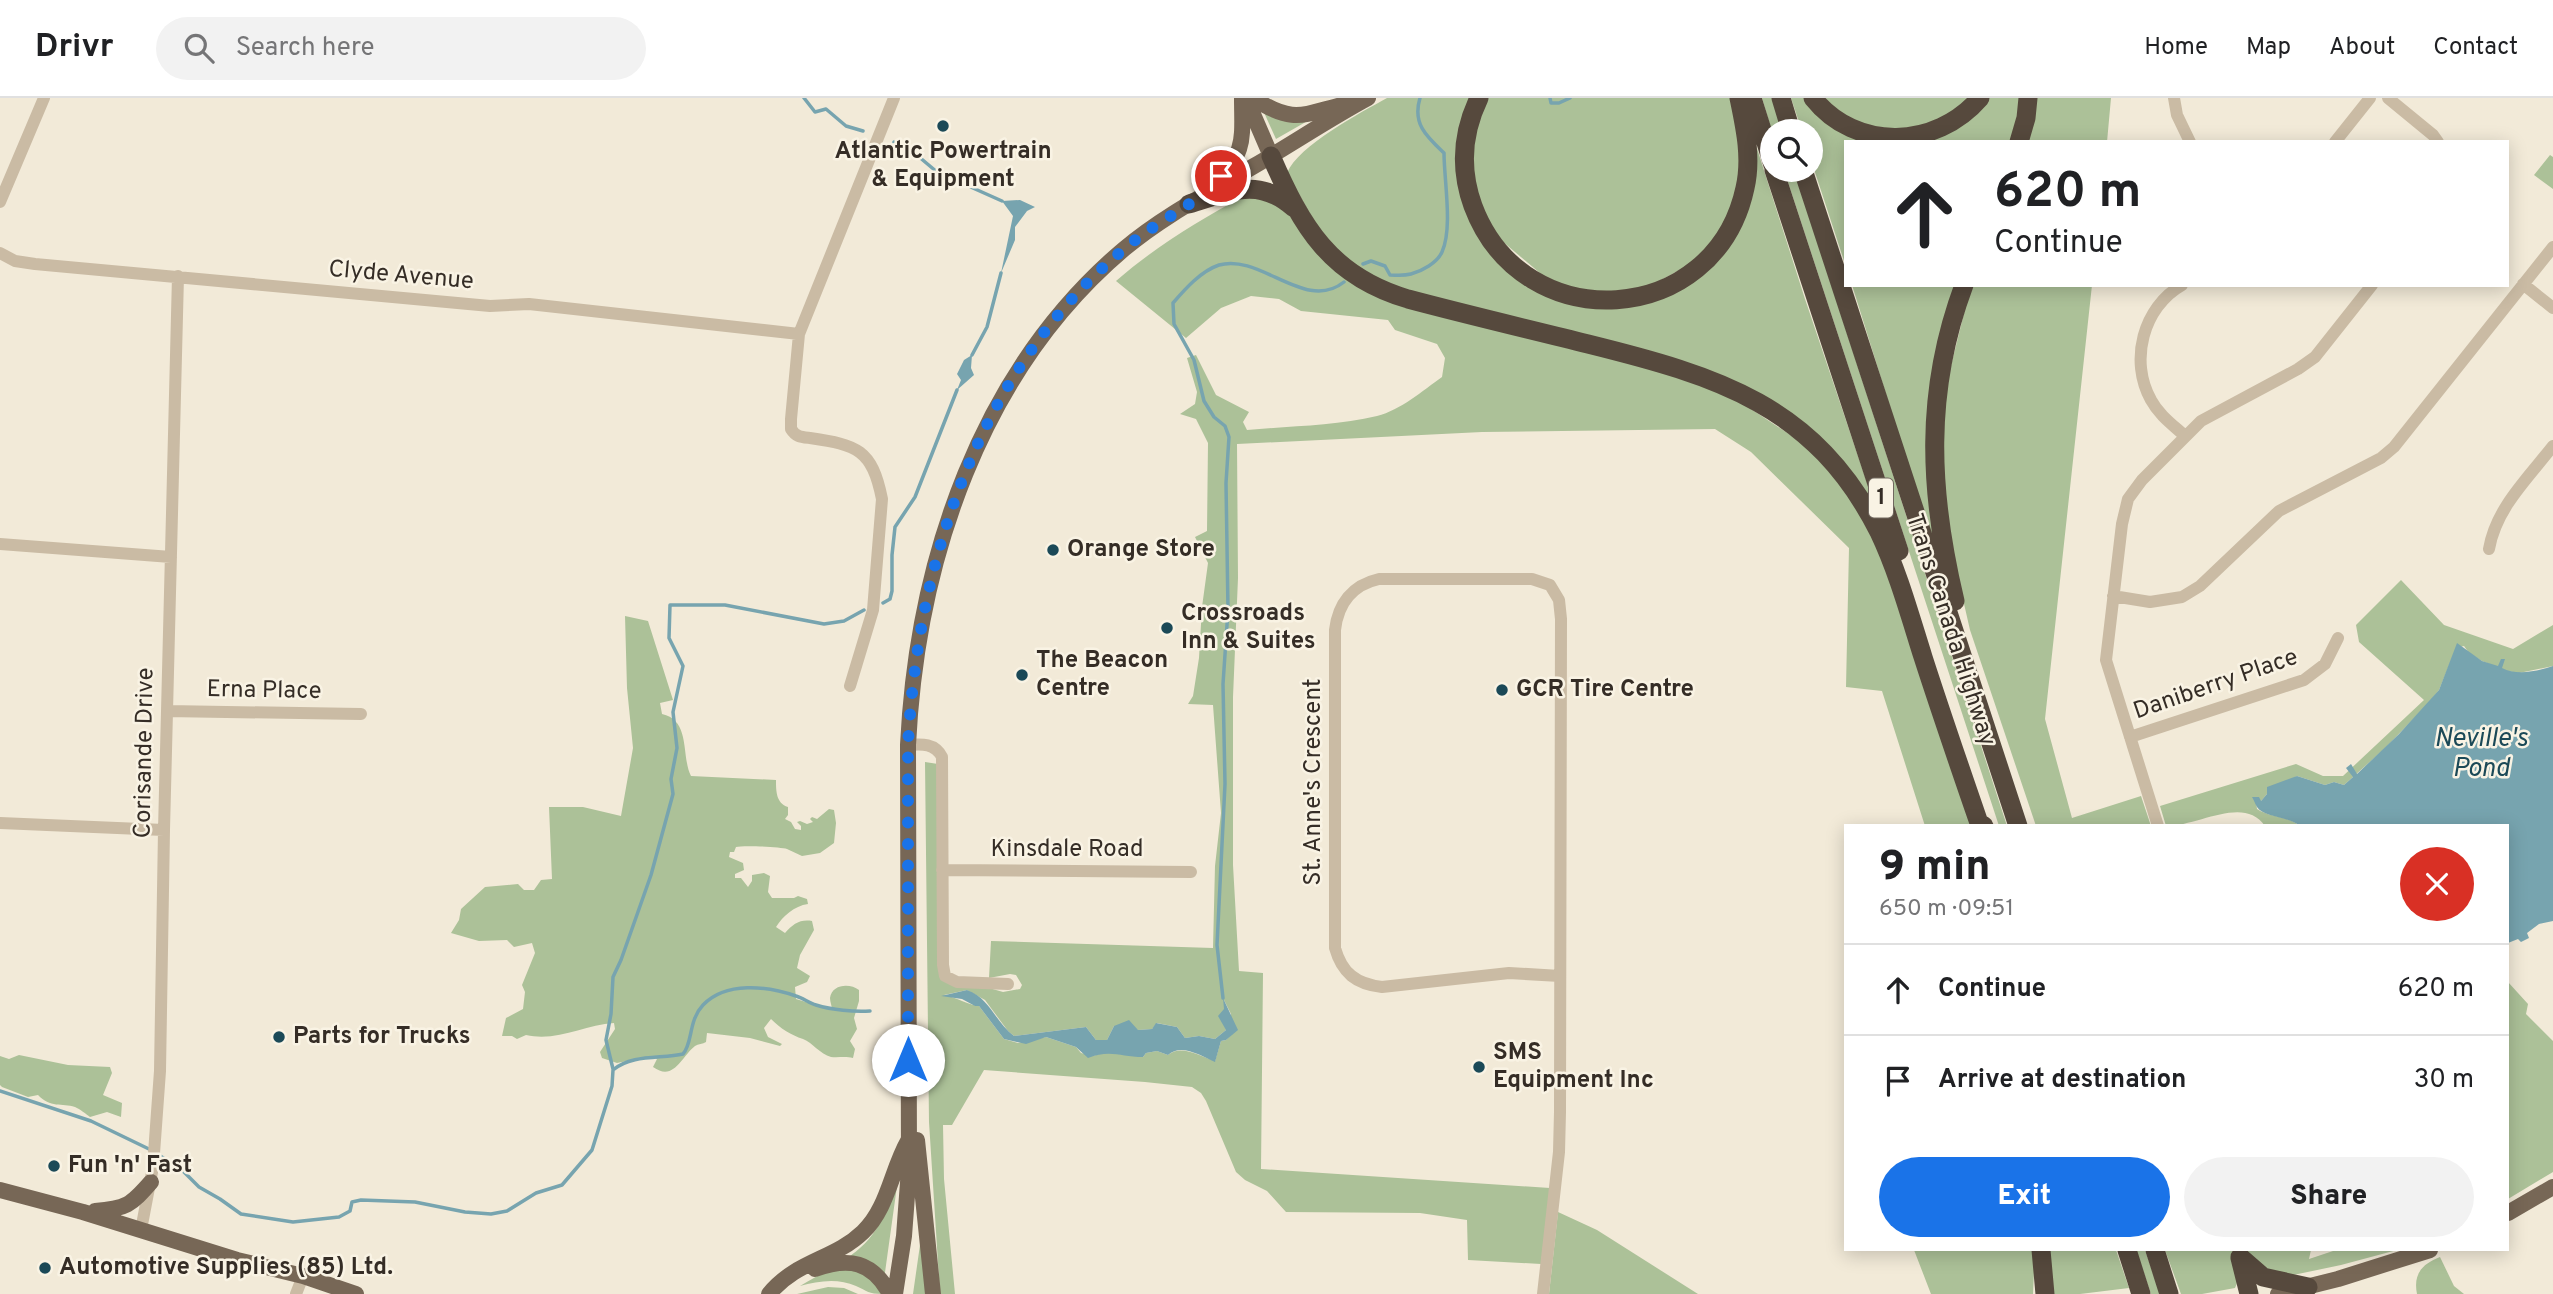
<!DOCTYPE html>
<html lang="en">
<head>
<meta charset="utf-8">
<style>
	:root { --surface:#fff; --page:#f2f2f2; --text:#202124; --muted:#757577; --line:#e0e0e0; --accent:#1a73e8 }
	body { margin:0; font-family:Overpass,sans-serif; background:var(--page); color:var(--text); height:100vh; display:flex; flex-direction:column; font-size:26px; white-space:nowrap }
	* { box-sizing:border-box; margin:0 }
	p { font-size:23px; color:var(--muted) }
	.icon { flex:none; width:38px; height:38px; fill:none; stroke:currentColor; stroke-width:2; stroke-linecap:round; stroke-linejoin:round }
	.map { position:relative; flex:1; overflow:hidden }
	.sheet { position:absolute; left:1844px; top:726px; width:665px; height:427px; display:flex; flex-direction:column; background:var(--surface); border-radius:0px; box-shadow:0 4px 18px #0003 }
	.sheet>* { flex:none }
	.top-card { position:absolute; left:1844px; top:42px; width:665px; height:147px; border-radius:0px; box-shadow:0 4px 18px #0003; background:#fff; color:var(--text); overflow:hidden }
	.buttons { position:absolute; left:1760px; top:21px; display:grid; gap:14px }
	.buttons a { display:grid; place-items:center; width:63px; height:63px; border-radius:50%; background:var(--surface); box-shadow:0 4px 18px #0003; font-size:35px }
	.pin { position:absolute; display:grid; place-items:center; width:60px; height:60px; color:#fff; margin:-30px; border:4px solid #fff; border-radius:50%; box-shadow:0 2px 7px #0007 }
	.me { position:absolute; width:77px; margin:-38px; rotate:0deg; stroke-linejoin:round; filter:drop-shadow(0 0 5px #0008) }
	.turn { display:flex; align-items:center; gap:24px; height:147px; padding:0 35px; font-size:32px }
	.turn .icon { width:91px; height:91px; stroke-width:2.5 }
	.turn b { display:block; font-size:49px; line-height:60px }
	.round { display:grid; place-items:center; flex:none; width:74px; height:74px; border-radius:37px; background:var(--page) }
	.summary { display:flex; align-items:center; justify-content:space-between; height:119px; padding:0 35px }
	h1 { font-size:42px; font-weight:800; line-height:52px }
	.primary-button { display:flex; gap:14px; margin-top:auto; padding:14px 35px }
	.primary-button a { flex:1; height:80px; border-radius:42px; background:var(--accent); color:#fff; font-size:28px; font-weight:800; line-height:80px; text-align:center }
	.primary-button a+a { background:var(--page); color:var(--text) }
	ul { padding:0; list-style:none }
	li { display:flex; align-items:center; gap:21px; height:91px; padding:0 35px; border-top:2px solid var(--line) }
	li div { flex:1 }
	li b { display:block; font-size:26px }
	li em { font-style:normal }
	header { display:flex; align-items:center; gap:42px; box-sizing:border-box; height:98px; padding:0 35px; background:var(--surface); border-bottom:2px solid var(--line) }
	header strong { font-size:33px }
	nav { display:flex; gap:38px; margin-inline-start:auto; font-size:24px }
	.search { width:490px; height:63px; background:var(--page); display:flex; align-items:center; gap:18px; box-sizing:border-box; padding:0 24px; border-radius:38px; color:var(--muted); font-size:26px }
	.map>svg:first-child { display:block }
	.green { fill:#acc198; fill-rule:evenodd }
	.water { fill:#77a4af }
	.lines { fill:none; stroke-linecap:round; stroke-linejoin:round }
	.stream { stroke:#77a4af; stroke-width:3.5 }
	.minor { stroke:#cabba4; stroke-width:12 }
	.major { stroke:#776756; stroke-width:16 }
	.highway { stroke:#56493d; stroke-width:19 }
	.route { stroke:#1a73e8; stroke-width:12; stroke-dasharray:0 21.6 }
	.poi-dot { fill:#1b4957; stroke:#f9f3e4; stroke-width:2.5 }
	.labels { text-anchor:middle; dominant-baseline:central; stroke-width:5; stroke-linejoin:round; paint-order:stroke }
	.shield { fill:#f9f3e4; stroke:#70685f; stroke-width:2 }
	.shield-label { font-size:23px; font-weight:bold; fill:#352d26 }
	.poi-label { font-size:24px; font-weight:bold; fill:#352d26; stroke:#f9f3e4; text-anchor:start }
	.street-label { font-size:24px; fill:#352d26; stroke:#f9f3e4 }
	.water-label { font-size:26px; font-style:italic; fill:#1b4957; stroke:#f9f3e4 }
</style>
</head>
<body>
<header>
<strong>Drivr</strong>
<div class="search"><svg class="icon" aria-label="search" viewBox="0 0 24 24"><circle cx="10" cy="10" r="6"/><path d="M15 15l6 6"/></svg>Search here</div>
<nav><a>Home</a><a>Map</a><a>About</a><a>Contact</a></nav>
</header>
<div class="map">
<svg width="2553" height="1196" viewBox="0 0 2553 1196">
	<rect width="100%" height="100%" fill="#f2ead8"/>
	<path class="green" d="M1387,0H1473L1460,41L1495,157L1611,209L1722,149L1752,35L1805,201L1884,435L1862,396L1744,290L1393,192L1328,148L1287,75C1299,47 1360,15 1387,0Z
		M1484,0H1735L1743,72L1726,127L1687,173L1622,198L1554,187L1489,132L1469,66Z
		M1762,0H1772L1782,33H1773V37Z
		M1791,0H1804L1873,44H1846V169L1811,62V33H1802Z
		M1822,0H1973L1957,15L1905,33L1853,25Z
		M1988,0H2023L2013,44H1915Z
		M2035,0H2111L2107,44H2026Z
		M1262,10L1318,17L1276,41Z
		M2550,57L2553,59V91L2534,77Z
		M1784,72H1794L2007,728H1999Z
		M1244,98L1284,107L1338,172L1718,289L1819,356L1873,432L1973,728H1925L1882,593L1846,589L1849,450L1751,354L1715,331L1482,334L1237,346L1238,480L1233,599V767L1239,873L1263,875L1261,1071L1550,1090L1541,1166L1468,1162L1467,1122L1420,1115L1286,1114L1267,1093L1245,1082L1236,1074L1206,1003L1201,995L1192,989L1145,984L984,972L952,1027H943L944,1081L955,1196H940L929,1024L925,664L938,666L940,876L1003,894L1020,891L1022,887L1016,877L1010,876L989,880L991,843L1213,850L1215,768L1221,715L1213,607L1188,606L1193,598L1199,560L1202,509L1208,465L1195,439L1207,433L1208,345L1196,321L1180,316L1195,306L1197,294L1187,260L1196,257L1216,297L1249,314L1243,324L1247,332C1289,328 1335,328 1377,318C1401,312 1422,293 1442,279L1445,260L1437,246L1395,232L1388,222L1301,213L1279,201L1251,198L1221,210L1186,240L1116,183C1155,149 1198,123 1244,98ZM967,892L985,902L1008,933L1014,938L1086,929L1096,942H1107L1114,928L1138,932L1152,931L1157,925L1177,929L1185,940L1199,938L1215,941L1226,932L1224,902L1231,916L1230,938L1226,942L1221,943L1215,963C1200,958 1181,946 1168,957L1157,953L1146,955L1143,959L1105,954L1093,958L1081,955L1076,949L1046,939L1018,945L1004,941L979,908C971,908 955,899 944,897Z
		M1852,187H1959L1941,245L1947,492Z
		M1971,187H2092L2045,621L2072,720L2141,698L2151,728H2036L1970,532L1944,418V296Z
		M2401,482L2444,527L2513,551L2553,527V568L2519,575L2507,573L2482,563L2469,555L2464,548L2456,550L2439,592L2427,607L2383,652L2344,687L2334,684L2325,687L2297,678L2267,696L2261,703L2256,704L2257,711C2271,720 2286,717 2300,728H2265C2244,697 2199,728 2166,728L2160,708L2296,666L2323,678H2343L2424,602L2359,544L2356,527Z
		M625,518L648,523L673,602L660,605L662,616C691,622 681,659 691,678L776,682C776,693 776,705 788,709V717L785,721L791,724L795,731L801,732V728L797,724L800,723L807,726L813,724L810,721L812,719L817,721L829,711L834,712L836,725L834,745L820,755L802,758C797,756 792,753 787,751C781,749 743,747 736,749L734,754H730L729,759L743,765L744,772L735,776V780H741L748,789L752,783V777L764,775L770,778L768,794L772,800H794L798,798L807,801L808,806C794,808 783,818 776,829L785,835C793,826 800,821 812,823L814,832L800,857L797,870L810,878L807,884L795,889L796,901L832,912C832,908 830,904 830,900C832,886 850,885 859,892V903L854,920L857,931L850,943L855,951L853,960C845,958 838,960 831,959C820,956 813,945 803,941C791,937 781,931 771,921L764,930L768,939L782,946L780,948L750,940L707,935L706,944C703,946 698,946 695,948C681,959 674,984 653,969L657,961L652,958L617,965L602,960L600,954L615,931L614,925C584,927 557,944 526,937L517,941L512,938H502L506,920L523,911L525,894L522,887L535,855L532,845L514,849L507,842L479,843L451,835L459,822L461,811L485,789L518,786L524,792H534L541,782L552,781L549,709H583L621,718L633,650L627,590Z
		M2508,884L2528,906L2526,916L2553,943V1074L2508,1101Z
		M19,957L68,967L110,969L112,975L103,997L122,1005L121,1019L107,1014L90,1019C86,1016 80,1011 75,1009C62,1005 50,1010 38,997L28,999L2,989L0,987V958L9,961Z
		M897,1088L882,1196C869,1196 867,1193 856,1188C838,1180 818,1183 800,1188C856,1155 872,1153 897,1088Z
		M1558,1114L1597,1132L1698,1196H1549Z
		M921,1140L930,1196H913Z
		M1914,1152H2035L2033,1196H1931Z
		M2045,1152H2116L2129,1190L2080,1196H2050Z
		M2136,1152H2145L2160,1196H2151Z
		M2165,1152H2233C2237,1163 2241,1179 2235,1190L2202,1196H2181Z
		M2243,1152H2311L2309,1161L2336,1152H2397L2341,1167L2279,1180Z
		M2440,1159L2454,1188L2464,1196H2417C2413,1176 2422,1166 2440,1159Z
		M828,1189L844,1190L858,1196H797Z"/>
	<path class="water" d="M1020,102L1035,109L1027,113L1015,129V142L1001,175L1013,118L1002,103Z
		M972,257L971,270L974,277L957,292L961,282L957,276L964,262Z
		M2457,545L2482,563L2498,568L2501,561H2505L2502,570C2517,578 2538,573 2553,568V823L2539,826L2527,835L2529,840L2521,844L2518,841L2508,845V728H2300C2287,718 2263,719 2257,709C2255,706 2254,702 2252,699H2259L2261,703L2267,696V689L2297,678L2325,687L2334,684L2344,687L2353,679L2346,670L2351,666L2357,676L2399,636L2439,592Z
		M967,892C990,900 995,924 1014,938L1086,929L1096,942H1107L1114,928L1129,922L1138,932L1152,931L1156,925L1177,929L1185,940L1199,938L1215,941L1226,932L1218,918L1224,911L1223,900L1238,932L1226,942L1221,943L1215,964C1201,958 1181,945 1168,957L1157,953L1146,955L1143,959C1121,959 1110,951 1088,960L1076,949L1046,939L1026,946L1004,941L979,908H975L962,901L941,898Z"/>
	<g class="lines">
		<path class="stream" d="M804,0L815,14L826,11L846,28L863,33
			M1550,0L1551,5H1559L1570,0
			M894,44L912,53L937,74L1002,103
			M1363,166L1371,163L1385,168L1390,177C1397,177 1403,178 1411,176C1422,173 1437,165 1442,154C1453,130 1444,82 1444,55C1427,39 1412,26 1420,0
			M972,257L987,229L1001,175
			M883,505L890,501L892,493V457L895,429L915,399L957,292
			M1223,900L1217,847L1225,686L1223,586L1228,512L1226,385L1229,339L1225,328L1214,319L1204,303L1194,262L1174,226L1173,205C1185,191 1201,173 1219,167C1261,155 1305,215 1344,184
			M613,971L606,942L611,916L613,879L621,862L651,777L673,696L671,681L677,650L673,614L683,568L669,540L670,507H725L824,526L844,523L864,512
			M0,993L91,1023L151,1052
			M157,1056L181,1071L199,1089L220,1101L241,1116L293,1124L339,1119L350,1113L352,1104L361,1102L415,1104L465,1114L491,1116L507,1113L536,1095L562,1087L592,1052L612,988L613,972C632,956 661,961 683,956C693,945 688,923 703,907C726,883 767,888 796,898C803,900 809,905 816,907C832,912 854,914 870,913"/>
		<path class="minor" d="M2174,0L2177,17L2190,44
			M2388,0L2433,37L2438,44
			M2335,44L2370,0
			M0,104L44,0
			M0,155L15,163L35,166L490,208L529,206L799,236
			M2523,186L2553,210
			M2182,187C2143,209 2129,263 2151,302C2159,317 2173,327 2185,338
			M0,446L171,459
			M2489,451C2496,410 2528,380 2553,348
			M2113,498L2150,504L2182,499L2200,488L2279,413L2381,360L2394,349L2553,149
			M850,588L873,512L882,401C872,351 857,347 810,340C801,339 796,339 791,331V321L799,236L894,0
			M167,613L361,616
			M2130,639L2304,582L2325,566L2338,540
			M908,647C922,646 935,645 942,659L943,867L945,878L957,884L1008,886
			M0,725L164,732
			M2158,728L2106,562L2122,426L2128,401L2142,382L2201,323L2298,271L2315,259L2372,187
			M942,772L1191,774
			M141,1132L153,1069L160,973L164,732L178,178
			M296,1196L303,1178
			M1543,1196L1559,1054L1560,1014L1561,521L1559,502L1550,487L1532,481H1379C1352,487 1338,506 1335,532V850C1342,875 1356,886 1382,889L1509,875L1560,878"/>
		<path class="major" d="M1246,0L1271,58
			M1253,0C1294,27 1303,16 1346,6
			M1214,84C1247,55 1242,40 1242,0
			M917,1042L933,1196
			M0,1092L83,1114L237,1162L303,1178L356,1196
			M95,1113C126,1111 131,1107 151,1084
			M2508,1115L2553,1089
			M815,1171C849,1159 872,1163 890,1196
			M769,1196C797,1162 834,1162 863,1134C888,1110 891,1073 908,1043
			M895,1196L904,1138L909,1071L908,647C917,463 980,273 1124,151C1163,118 1210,94 1254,68C1292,46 1329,21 1368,0
			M2278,1196L2338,1181L2430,1152"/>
		<path class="highway" d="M1479,0C1462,35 1460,72 1473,108C1523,242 1715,230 1745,90C1752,60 1745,29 1739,0
			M1752,0L1773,67
			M1781,0L1791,33
			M1813,0C1856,54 1936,51 1980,0
			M2019,44L2026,20L2028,0
			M1271,58C1302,129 1330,178 1408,201C1468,217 1528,231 1588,246C1717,278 1815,307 1879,434C1898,474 1910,518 1923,559C1941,615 1960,670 1979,725L1984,728
			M1774,72L1899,453
			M1803,72L2018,728
			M1189,106C1229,94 1258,78 1294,110
			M1955,503C1929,394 1924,294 1964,187
			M2041,1152L2045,1196
			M2127,1152L2141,1196
			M2155,1152L2169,1196
			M2240,1159L2263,1179L2308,1189
			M2240,1160L2249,1196"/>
	</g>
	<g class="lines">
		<path class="route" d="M908,962V647C917,476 970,298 1096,176C1113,160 1130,145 1149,132C1162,123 1176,115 1189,106C1200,97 1210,87 1221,78"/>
	</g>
	<g class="poi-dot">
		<circle cx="943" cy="28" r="7"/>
		<circle cx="1053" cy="452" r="7"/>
		<circle cx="1167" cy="530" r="7"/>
		<circle cx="1022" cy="577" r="7"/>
		<circle cx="1502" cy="592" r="7"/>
		<circle cx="279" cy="939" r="7"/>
		<circle cx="1479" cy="969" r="7"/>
		<circle cx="54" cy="1068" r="7"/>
		<circle cx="45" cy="1170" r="7"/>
	</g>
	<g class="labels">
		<rect class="shield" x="1869" y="380.5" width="24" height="39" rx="5"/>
		<g class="shield-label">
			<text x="1881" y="400">1</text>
		</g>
		<g class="poi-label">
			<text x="943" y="54" text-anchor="middle">Atlantic Powertrain<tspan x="943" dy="28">&amp; Equipment</tspan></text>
			<text x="1067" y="452">Orange Store</text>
			<text x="1181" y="516">Crossroads<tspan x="1181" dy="28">Inn &amp; Suites</tspan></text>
			<text x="1036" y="563">The Beacon<tspan x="1036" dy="28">Centre</tspan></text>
			<text x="1516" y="592">GCR Tire Centre</text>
			<text x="293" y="939">Parts for Trucks</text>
			<text x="1493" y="955">SMS<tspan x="1493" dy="28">Equipment Inc</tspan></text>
			<text x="68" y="1068">Fun 'n' Fast</text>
			<text x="59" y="1170">Automotive Supplies (85) Ltd.</text>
		</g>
		<g class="street-label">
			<text transform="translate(401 178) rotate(5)">Clyde Avenue</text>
			<text transform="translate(1950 532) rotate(72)">Trans Canada Highway</text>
			<text transform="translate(2216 587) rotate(-19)">Daniberry Place</text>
			<text transform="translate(264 593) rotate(1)">Erna Place</text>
			<text transform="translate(145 655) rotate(-89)">Corisande Drive</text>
			<text transform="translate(1314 684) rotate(-90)">St. Anne's Crescent</text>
			<text x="1067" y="752">Kinsdale Road</text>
		</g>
		<g class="water-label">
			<text x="2481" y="641">Neville's<tspan x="2481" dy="30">Pond</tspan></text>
		</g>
	</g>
</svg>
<div class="buttons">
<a><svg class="icon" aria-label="search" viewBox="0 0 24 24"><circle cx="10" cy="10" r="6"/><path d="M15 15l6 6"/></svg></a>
</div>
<div class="pin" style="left:1221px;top:78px;background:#d93025"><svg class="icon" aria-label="arrive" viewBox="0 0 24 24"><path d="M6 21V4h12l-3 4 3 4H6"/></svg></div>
<svg class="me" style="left:908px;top:962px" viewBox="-20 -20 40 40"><circle r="19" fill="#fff"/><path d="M0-13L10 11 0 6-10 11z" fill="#1a73e8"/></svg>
<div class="top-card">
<div class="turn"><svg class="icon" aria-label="ahead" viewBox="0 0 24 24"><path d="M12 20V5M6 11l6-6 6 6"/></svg><div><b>620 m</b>Continue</div></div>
</div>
<section class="sheet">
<div class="summary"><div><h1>9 min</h1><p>650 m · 09:51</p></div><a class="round" style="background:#d93025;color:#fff"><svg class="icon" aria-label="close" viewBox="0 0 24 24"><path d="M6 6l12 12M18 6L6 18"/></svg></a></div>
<ul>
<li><svg class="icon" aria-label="ahead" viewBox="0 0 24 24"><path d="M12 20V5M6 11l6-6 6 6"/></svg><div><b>Continue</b></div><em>620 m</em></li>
<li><svg class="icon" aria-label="arrive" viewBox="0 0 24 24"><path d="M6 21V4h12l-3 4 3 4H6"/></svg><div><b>Arrive at destination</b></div><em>30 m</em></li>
</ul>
<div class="primary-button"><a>Exit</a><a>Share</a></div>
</section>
</div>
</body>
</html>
